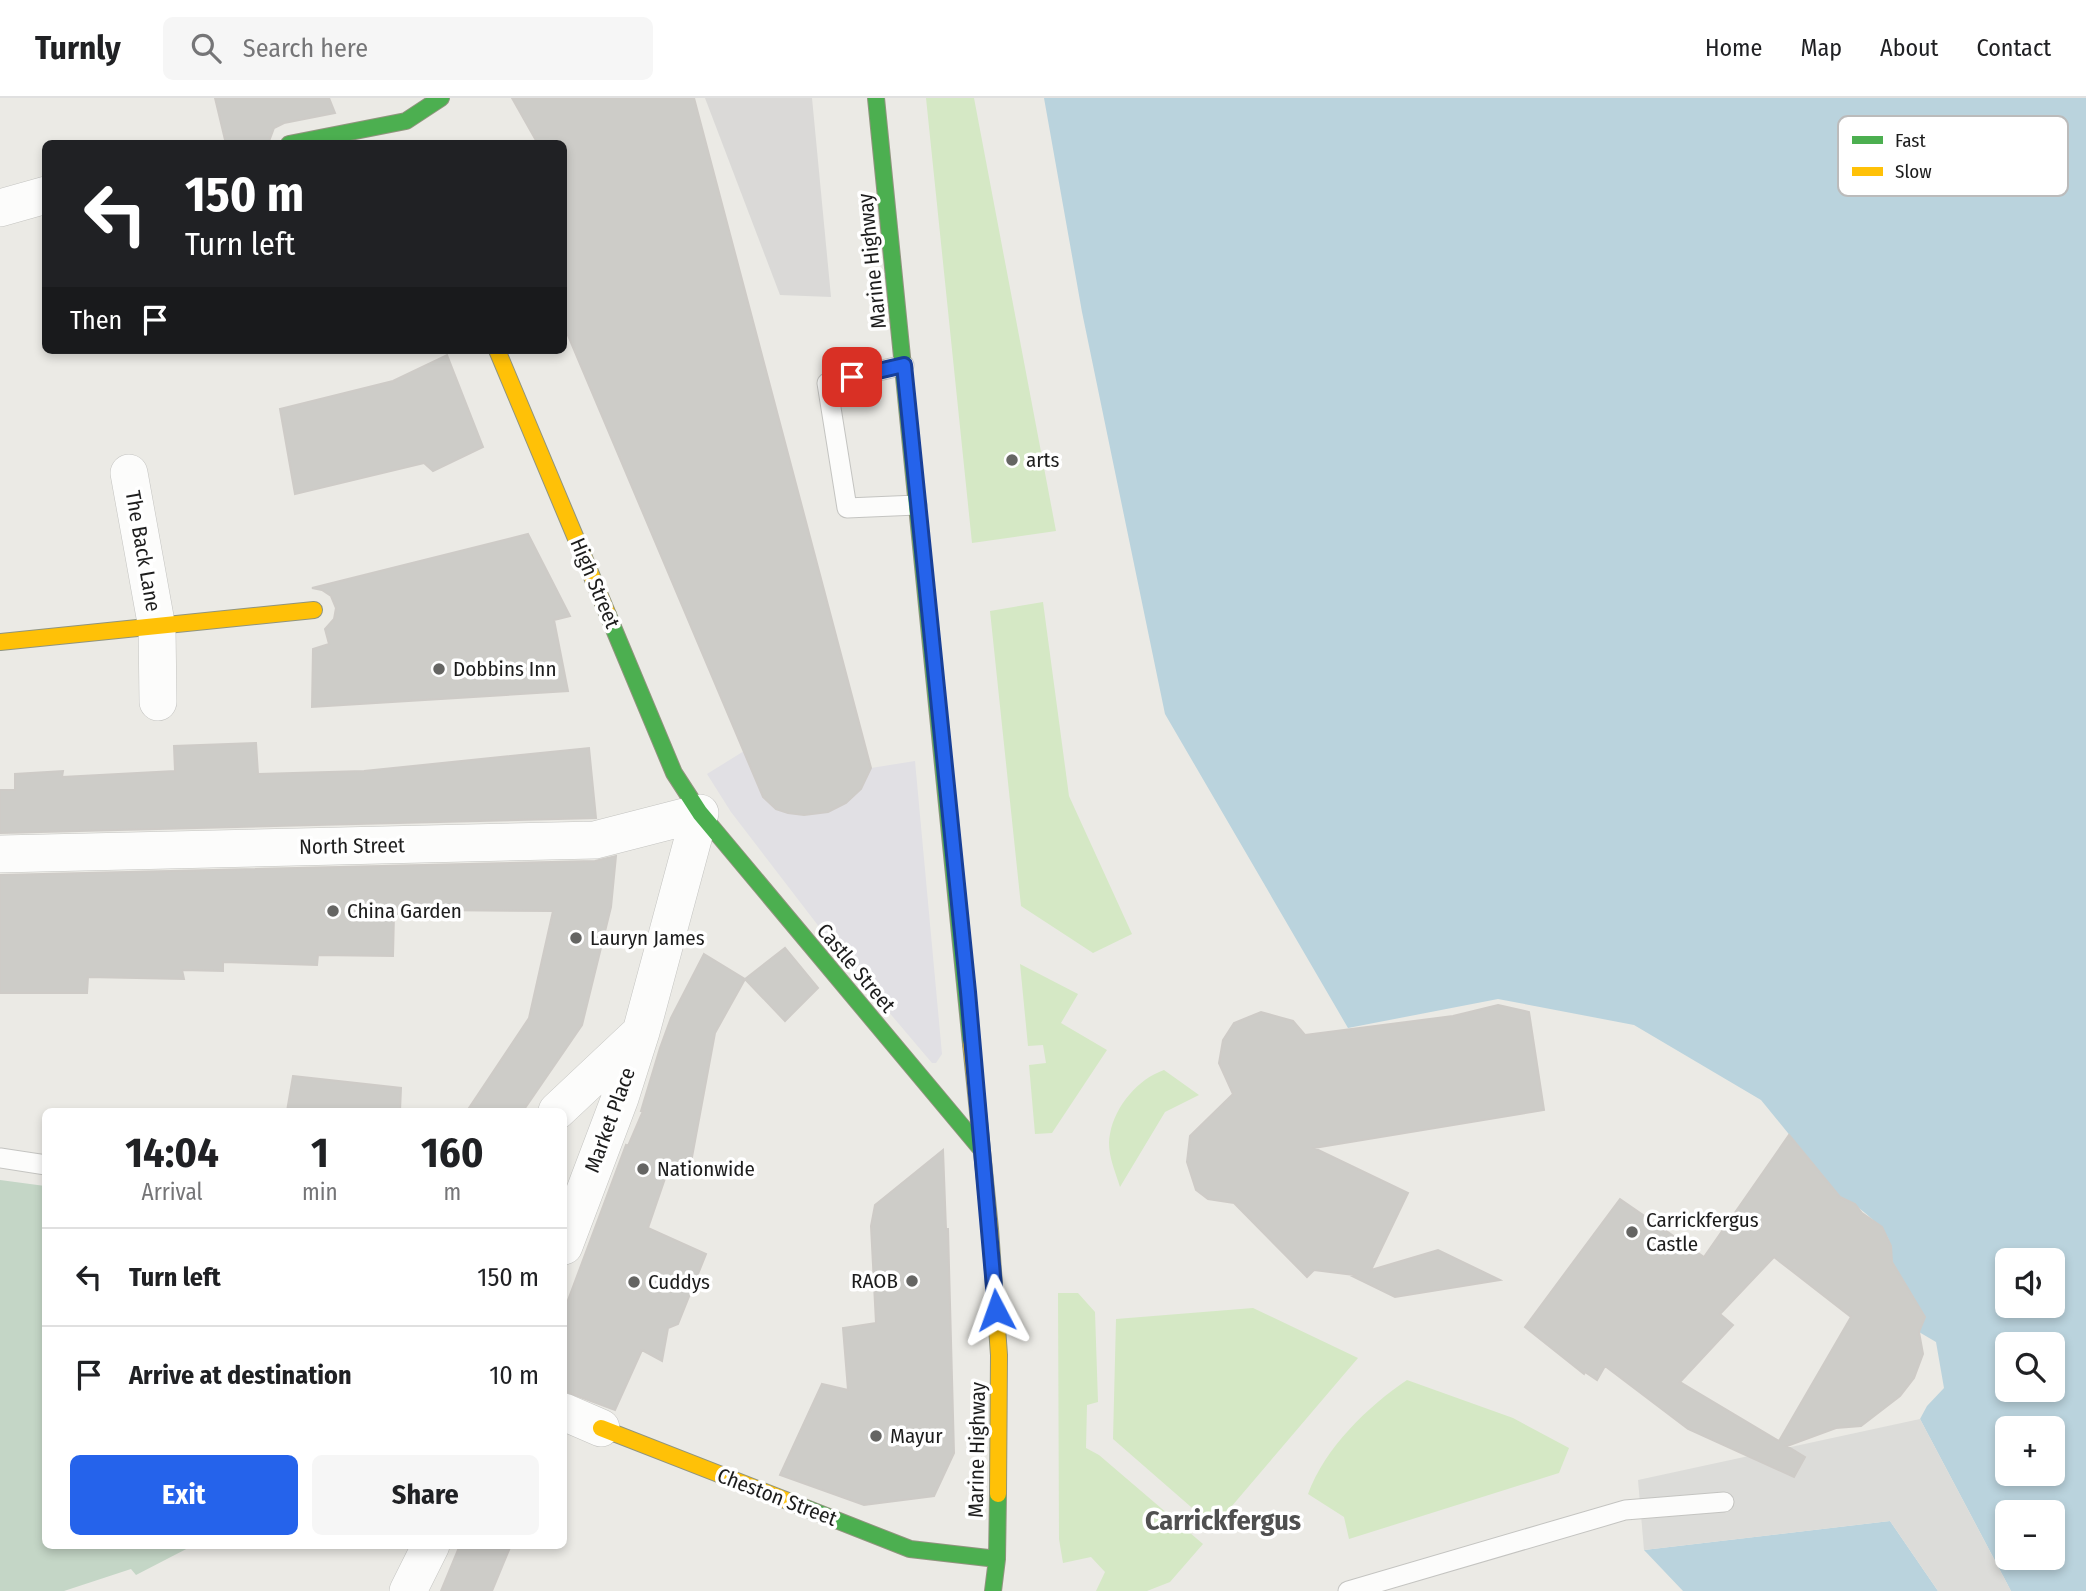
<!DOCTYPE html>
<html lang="en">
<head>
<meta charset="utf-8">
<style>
	:root { --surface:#fff; --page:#f6f6f6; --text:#202124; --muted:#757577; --line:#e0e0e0; --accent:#2563eb }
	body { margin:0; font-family:"Fira Sans Condensed",sans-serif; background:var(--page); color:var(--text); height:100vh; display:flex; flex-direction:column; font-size:26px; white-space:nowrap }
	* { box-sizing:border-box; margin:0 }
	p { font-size:23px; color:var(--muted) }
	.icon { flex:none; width:38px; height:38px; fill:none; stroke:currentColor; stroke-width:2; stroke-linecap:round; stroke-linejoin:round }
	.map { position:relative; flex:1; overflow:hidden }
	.details { position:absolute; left:42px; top:1010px; width:525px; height:441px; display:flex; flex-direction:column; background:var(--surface); border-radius:10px; box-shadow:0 4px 10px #0003 }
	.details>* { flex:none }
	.guide { position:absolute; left:42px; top:42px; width:525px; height:214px; border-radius:10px; box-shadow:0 4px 10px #0003; background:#202124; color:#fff; overflow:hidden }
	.tools { position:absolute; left:1995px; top:1150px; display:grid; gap:14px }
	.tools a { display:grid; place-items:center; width:70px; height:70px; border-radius:10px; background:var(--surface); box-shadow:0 4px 10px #0003; font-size:35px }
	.pin { position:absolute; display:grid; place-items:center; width:60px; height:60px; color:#fff; margin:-30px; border-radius:14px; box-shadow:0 4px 10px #0006 }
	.me { position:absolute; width:77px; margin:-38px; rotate:356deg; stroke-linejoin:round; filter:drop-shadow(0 0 5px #0008) }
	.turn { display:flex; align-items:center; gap:24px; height:147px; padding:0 28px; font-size:32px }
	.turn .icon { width:91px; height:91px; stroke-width:2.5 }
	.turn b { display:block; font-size:49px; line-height:60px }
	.then { display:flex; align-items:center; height:66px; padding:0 28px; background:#0003; gap:14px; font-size:26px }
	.eta { display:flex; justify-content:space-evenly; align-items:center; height:119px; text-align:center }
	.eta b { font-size:42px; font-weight:700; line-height:49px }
	.cta { display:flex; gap:14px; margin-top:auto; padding:14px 28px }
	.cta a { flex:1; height:80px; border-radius:10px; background:var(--accent); color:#fff; font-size:28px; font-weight:700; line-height:80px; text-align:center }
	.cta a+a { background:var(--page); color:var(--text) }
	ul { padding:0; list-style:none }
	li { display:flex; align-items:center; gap:21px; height:98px; padding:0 28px; border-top:2px solid var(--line) }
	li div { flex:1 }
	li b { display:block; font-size:26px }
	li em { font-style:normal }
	header { display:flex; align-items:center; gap:42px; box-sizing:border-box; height:98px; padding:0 35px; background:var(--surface); border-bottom:2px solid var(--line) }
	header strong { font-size:33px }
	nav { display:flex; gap:38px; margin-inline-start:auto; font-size:24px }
	.search { width:490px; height:63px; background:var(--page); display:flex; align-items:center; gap:18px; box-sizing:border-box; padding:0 24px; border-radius:10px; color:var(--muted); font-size:26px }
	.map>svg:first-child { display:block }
	.grass { fill:#d5e8c5 }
	.cemetery { fill:#c4d6c6 }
	.parking { fill:#dad9d7 }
	.plaza { fill:#e1e0e4 }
	.water { fill:#bad3dd; fill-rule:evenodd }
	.pier { fill:#dcdcd9 }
	.building { fill:#cdccc8; stroke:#cecbc7; stroke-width:2; fill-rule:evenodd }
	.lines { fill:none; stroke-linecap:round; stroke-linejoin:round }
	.lane-casing { stroke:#c4c4c1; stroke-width:21 }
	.street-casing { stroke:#c4c4c1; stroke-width:38 }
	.fast-casing { stroke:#90947e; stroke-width:18 }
	.slow-casing { stroke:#90947e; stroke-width:18 }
	.lane { stroke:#fcfcfb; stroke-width:19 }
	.street { stroke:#fcfcfb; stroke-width:37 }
	.fast { stroke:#4caf50; stroke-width:16 }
	.slow { stroke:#ffc107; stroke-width:16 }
	.route-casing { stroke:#184099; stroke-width:18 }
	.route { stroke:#2563eb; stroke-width:12 }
	.poi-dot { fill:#656563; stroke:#fff; stroke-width:2.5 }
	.labels { text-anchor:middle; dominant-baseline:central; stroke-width:7; stroke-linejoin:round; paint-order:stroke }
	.street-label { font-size:21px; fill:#1d1d1d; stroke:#fff }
	.poi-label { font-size:21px; fill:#1d1d1d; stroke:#fff; text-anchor:start }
	.district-label { font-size:28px; font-weight:bold; fill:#505050; stroke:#fff }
	.key { fill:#fff; stroke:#bbb; stroke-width:2 }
	.key-label { font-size:19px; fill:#1d1d1d }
</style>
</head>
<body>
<header>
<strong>Turnly</strong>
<div class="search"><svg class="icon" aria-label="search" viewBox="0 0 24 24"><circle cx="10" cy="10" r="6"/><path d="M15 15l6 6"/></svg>Search here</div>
<nav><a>Home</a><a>Map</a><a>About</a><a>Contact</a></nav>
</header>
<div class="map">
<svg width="2086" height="1493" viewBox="0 0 2086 1493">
	<rect width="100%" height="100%" fill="#ebeae5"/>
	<path class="grass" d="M926,0H974L1056,433L972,445Z
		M1043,504L1069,698L1132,836L1093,855L1021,808L990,513Z
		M1020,866L1078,896L1061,925L1107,952L1052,1035L1035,1036L1029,967L1046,965L1043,947L1028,948Z
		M1164,972L1199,997L1165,1014L1120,1089C1115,1073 1106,1053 1110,1036C1115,1008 1138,981 1164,972Z
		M1058,1195H1078L1095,1214L1098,1304L1087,1307L1086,1350L1099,1357L1203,1446L1170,1484L1147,1493H1096L1105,1474L1091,1459L1063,1465L1059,1441Z
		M1253,1210L1358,1260L1214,1429L1113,1341L1116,1221Z
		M1407,1282L1513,1320L1569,1350L1559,1375L1349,1441L1344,1419L1308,1396C1325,1350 1367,1309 1407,1282Z"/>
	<path class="cemetery" d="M0,1082L45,1088L46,1447H194L136,1477L131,1471L64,1493H0Z"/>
	<path class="parking" d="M705,0H812L831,199L780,197Z"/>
	<path class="plaza" d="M744,653L763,699L776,711L804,717L846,705L861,691L871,670L915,663L942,956L936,965H932L843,860L731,714L707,676Z"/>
	<path class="water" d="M1044,0H2086V1493H2011L1920,1321L1927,1308L1944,1290L1936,1244L1919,1234L1924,1219C1914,1201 1902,1185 1894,1167C1890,1159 1892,1149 1888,1140C1883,1128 1853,1103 1840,1099L1761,1002L1634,927L1498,901L1348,930L1165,616L1082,214ZM2007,1162H2053V1208H2007ZM2007,1246H2053V1292H2007ZM2007,1330H2053V1376H2007ZM2007,1414H2053V1460H2007Z
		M1890,1423L1938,1493H1683L1644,1452Z"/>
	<path class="pier" d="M1920,1321L2011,1493H1938L1890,1423L1644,1452L1638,1382Z"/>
	<path class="building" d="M215,0H329L335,15L284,25L274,30L268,46H226Z
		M512,0H694L871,670L861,691L846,705L828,714L804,717L788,715L776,711L763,699L564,228V46H538Z
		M447,257L483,349L433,373L424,365L295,396L280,311L393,283Z
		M528,436L570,518L554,522L568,593L312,609L313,551L329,546L325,531L334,521L336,510L331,498L322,492L312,490Z
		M256,645L258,676L364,673L589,650L596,720L0,735V692H15V676L63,673L62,679L175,673L174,648Z
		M616,758L611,809L582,927L523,1013H467L529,920L553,813L427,812L428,816H394L393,858L318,857L317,867L223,864V873L182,872L184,881L88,879L87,895H0V777L595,763Z
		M785,850L818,890L785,923L745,881Z
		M704,856L745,881L715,935L690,1070L671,1063L648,1130L706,1156L678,1226L668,1230L662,1263L642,1252L615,1312L564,1293V1213L626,1047L628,1048L643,1013H641L660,950L671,920Z
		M1498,907L1529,914L1544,1012L1314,1050L1408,1095L1371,1172L1438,1152L1500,1182L1395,1199L1352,1178L1354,1177L1314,1172L1307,1179L1234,1105L1208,1101L1196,1092L1187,1064L1190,1038L1233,996L1219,965L1223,942L1234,925L1261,914L1293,923L1305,937L1453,918Z
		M293,978L401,990L400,1013H287Z
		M1789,1037L1840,1099L1855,1106L1862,1115L1882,1129L1891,1148L1892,1164L1925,1219L1919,1234L1923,1256L1914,1280L1900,1298L1861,1328L1836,1330L1787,1348L1805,1359L1794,1379L1688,1331L1605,1268L1597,1282L1585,1274L1584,1276L1525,1229L1620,1101L1704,1159ZM1774,1159L1851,1219L1779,1343L1680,1284L1733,1227L1720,1216Z
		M943,1052L946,1131H948L954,1355L934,1398L864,1407L780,1377L822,1286L848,1292L843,1230L876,1225L871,1128L875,1107Z
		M460,1447H511L492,1493H441Z"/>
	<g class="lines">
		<defs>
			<path id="lane" d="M904,267L827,285L847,410L917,407
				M0,1060L46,1067
				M1348,1493L1625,1412L1724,1404"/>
			<path id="street" d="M0,110L46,97
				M129,375L157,530L158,604
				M0,756L595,742L700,715L641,934L620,1000L564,1148
				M557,1013L640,935
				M564,1314L601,1330
				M408,1493L431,1447"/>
			<path id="fast" d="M876,0L971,946
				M289,46L406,23L441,0
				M608,517L674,675L700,715L981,1051
				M798,1407L910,1451L997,1461
				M993,1493L997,1461L998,1396"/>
			<path id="slow" d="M497,252L608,517
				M0,544L314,512
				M971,946L990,1131L999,1257L998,1396
				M601,1330L798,1407"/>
		</defs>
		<use href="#lane" class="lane-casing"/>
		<use href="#street" class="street-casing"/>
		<use href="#fast" class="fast-casing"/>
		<use href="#slow" class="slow-casing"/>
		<use href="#lane" class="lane"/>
		<use href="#street" class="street"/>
		<use href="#fast" class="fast"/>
		<use href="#slow" class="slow"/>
	</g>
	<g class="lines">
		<defs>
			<path id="route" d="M852,279L904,267L968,894L996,1212"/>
		</defs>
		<use href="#route" class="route-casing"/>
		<use href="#route" class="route"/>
	</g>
	<g class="poi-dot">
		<circle cx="1012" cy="362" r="7"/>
		<circle cx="439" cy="571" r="7"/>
		<circle cx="333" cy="813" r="7"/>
		<circle cx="576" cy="840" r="7"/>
		<circle cx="643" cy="1071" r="7"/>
		<circle cx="1632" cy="1134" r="7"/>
		<circle cx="912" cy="1183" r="7"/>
		<circle cx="634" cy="1184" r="7"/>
		<circle cx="876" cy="1338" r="7"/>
	</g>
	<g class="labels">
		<g class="street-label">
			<text transform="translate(872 163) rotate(-96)">Marine Highway</text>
			<text transform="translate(143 453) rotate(80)">The Back Lane</text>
			<text transform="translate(595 485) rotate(67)">High Street</text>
			<text transform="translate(352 748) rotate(-1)">North Street</text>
			<text transform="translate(856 870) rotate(50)">Castle Street</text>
			<text transform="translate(610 1022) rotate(-70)">Market Place</text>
			<text transform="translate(977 1352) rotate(-89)">Marine Highway</text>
			<text transform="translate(777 1399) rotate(21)">Cheston Street</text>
		</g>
		<g class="poi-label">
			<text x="1026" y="362">arts</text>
			<text x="453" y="571">Dobbins Inn</text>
			<text x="347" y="813">China Garden</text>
			<text x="590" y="840">Lauryn James</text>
			<text x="657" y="1071">Nationwide</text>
			<text x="1646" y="1122">Carrickfergus<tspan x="1646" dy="24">Castle</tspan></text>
			<text x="898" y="1183" text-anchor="end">RAOB</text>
			<text x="648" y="1184">Cuddys</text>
			<text x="890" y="1338">Mayur</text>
		</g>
		<g class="district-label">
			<text x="1223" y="1422">Carrickfergus</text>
		</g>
	</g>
	<rect x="1838" y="18" width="230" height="80" rx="10" class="key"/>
	<rect x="1852" y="38" width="31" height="8" fill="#4caf50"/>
	<rect x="1852" y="69" width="31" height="9" fill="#ffc107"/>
	<g class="key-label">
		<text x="1895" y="49">Fast</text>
		<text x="1895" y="80">Slow</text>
	</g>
</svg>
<div class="tools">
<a><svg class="icon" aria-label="sound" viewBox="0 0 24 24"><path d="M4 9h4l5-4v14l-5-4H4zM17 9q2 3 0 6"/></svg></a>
<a><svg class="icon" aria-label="search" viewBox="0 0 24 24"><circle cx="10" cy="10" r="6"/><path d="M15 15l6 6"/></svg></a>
<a>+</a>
<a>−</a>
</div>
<div class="pin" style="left:852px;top:279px;background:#d93025"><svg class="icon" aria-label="arrive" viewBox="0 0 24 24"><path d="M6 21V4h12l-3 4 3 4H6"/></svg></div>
<svg class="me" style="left:996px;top:1212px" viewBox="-20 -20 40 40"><path d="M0-17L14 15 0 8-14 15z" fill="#2563eb" stroke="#fff" stroke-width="4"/></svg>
<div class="guide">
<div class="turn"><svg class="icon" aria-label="left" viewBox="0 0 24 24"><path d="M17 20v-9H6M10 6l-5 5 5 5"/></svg><div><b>150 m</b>Turn left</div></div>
<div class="then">Then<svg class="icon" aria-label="arrive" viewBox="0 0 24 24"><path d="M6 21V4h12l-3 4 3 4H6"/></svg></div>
</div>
<section class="details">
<div class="eta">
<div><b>14:04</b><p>Arrival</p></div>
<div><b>1</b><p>min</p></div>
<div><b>160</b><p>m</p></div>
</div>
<ul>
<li><svg class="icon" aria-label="left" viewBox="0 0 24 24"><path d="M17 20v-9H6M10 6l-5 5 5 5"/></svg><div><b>Turn left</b></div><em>150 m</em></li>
<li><svg class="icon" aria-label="arrive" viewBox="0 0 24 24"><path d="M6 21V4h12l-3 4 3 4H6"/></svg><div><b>Arrive at destination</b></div><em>10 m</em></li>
</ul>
<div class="cta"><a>Exit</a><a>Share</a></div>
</section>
</div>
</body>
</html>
